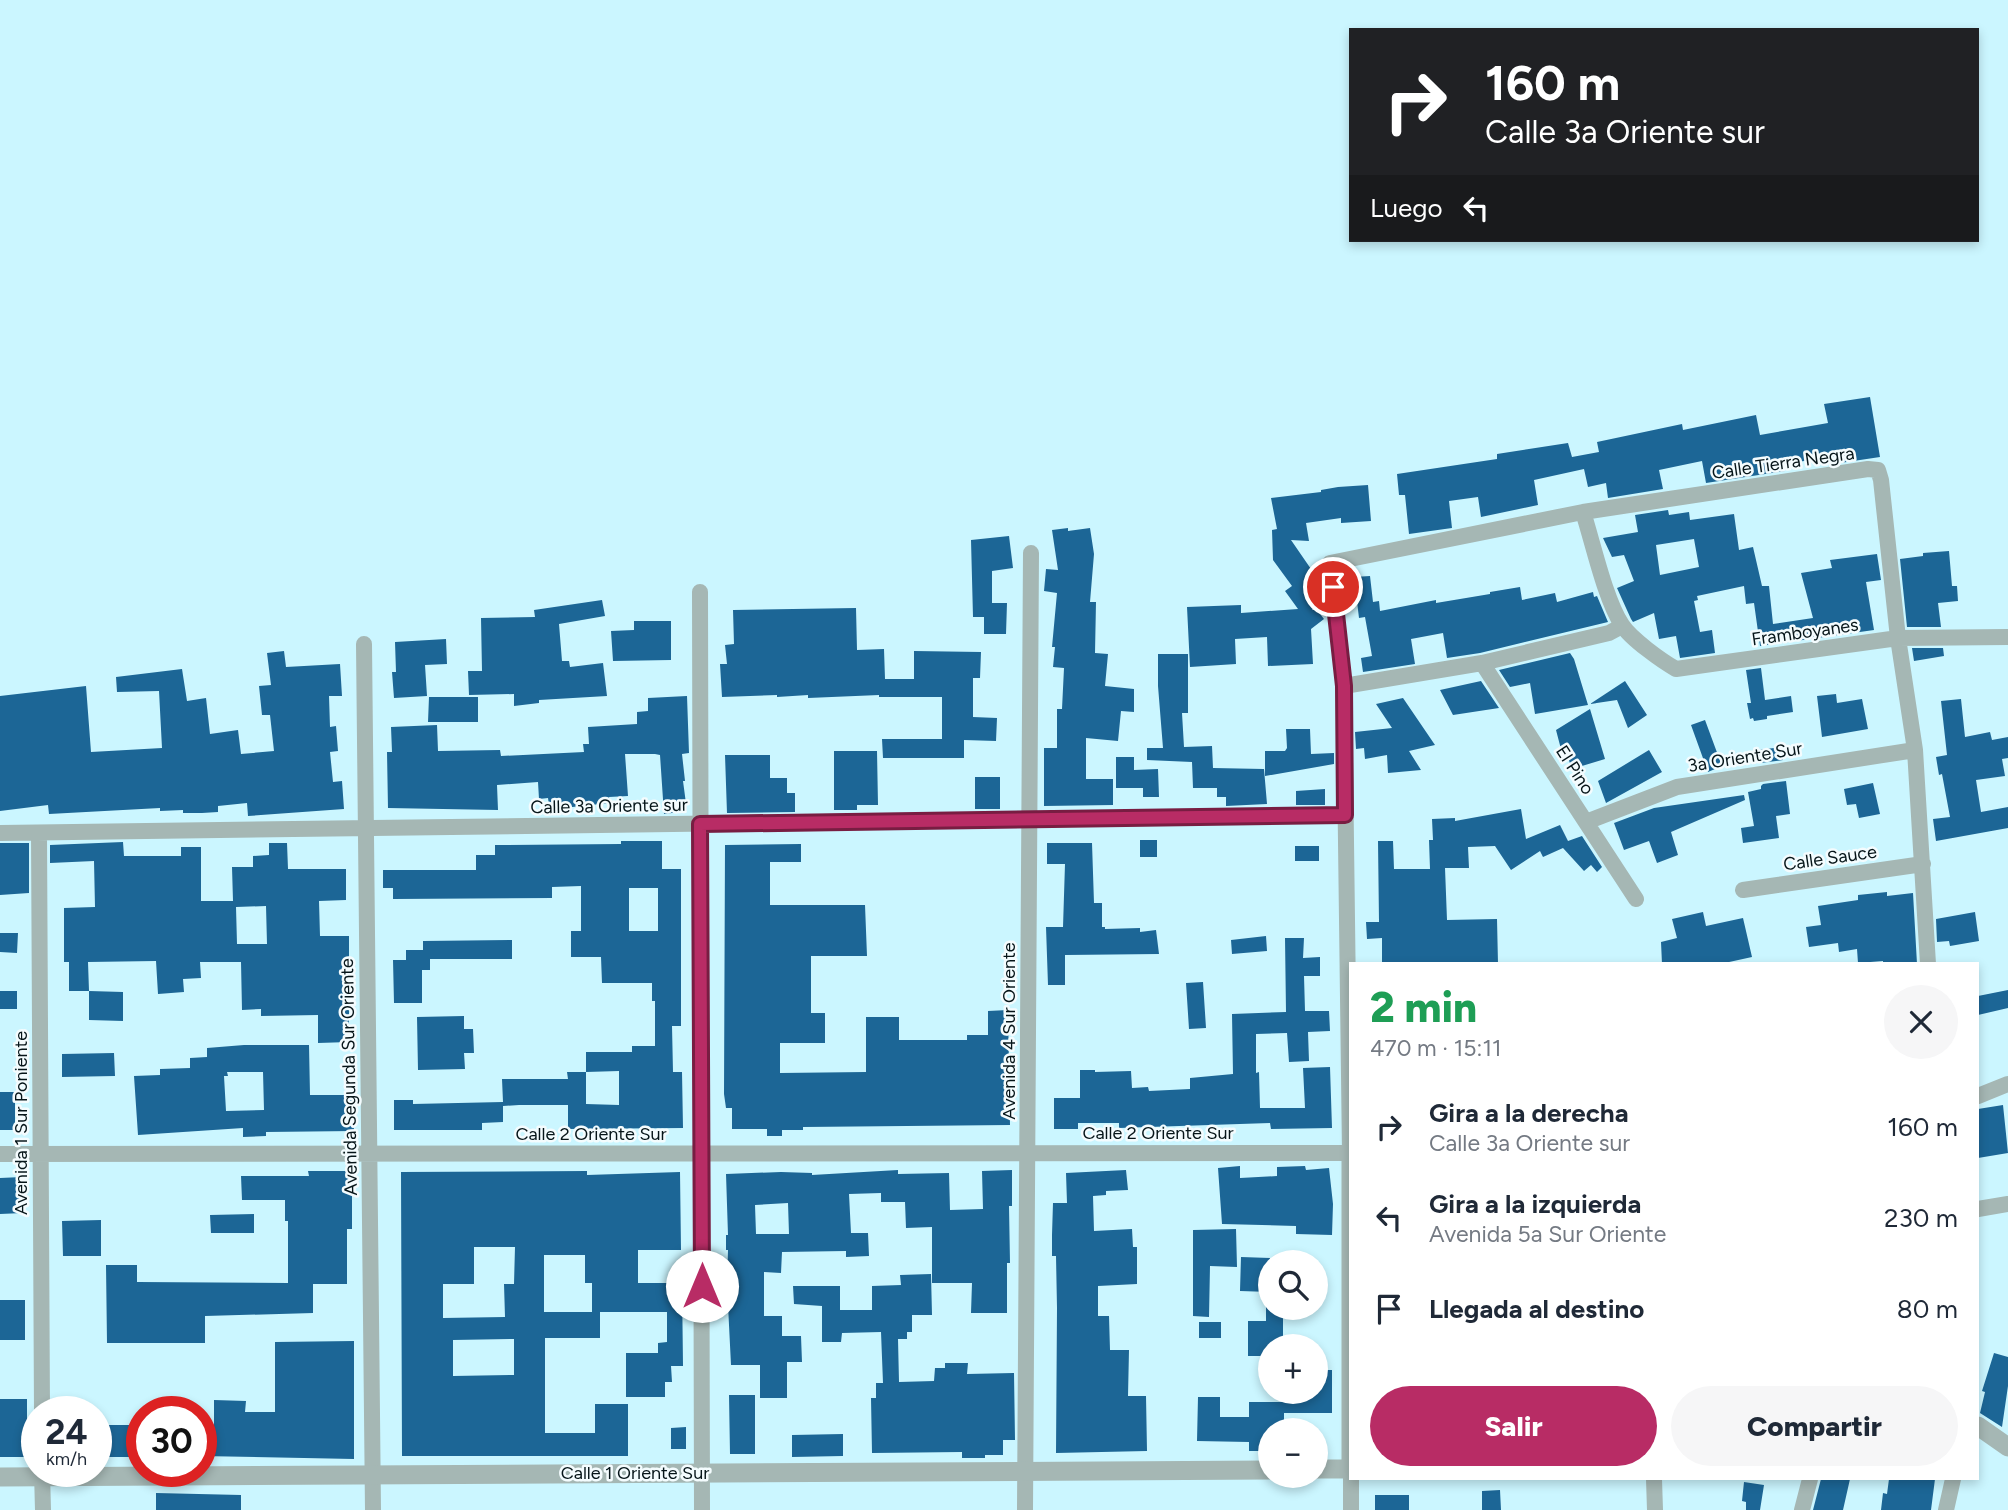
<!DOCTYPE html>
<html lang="es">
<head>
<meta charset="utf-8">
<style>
	:root { --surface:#fff; --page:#f6f6f7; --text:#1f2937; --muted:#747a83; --accent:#b82c65 }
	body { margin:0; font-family:Figtree,sans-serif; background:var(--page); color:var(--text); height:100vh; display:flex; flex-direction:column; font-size:26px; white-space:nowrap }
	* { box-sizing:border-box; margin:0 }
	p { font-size:23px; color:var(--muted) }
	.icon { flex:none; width:38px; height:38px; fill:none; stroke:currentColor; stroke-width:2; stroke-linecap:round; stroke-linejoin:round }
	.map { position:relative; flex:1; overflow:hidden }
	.side { position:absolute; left:1349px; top:962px; width:630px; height:518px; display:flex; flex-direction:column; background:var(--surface); border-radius:0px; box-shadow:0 4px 10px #0003 }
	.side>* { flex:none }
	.hud { position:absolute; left:1349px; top:28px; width:630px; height:214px; border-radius:0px; box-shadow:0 4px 10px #0003; background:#202124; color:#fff; overflow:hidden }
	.buttons { position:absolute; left:1258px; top:1250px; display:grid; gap:14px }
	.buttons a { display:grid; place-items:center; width:70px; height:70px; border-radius:50%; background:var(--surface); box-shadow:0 4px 10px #0003; font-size:35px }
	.speed { position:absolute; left:21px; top:1396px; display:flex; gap:14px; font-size:35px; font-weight:700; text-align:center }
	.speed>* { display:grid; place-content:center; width:91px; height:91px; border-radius:50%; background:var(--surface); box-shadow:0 4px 10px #0003; line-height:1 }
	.speed small { font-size:18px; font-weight:400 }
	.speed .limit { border:10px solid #d22; background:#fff; color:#111 }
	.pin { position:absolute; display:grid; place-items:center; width:60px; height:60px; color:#fff; margin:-30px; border:4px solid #fff; border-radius:50%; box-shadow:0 2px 7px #0007 }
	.me { position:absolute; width:77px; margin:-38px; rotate:0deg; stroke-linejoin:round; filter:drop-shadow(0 0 5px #0008) }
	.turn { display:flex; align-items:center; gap:24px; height:147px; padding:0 21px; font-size:32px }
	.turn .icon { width:91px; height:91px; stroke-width:2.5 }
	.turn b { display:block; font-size:49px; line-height:60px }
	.then { display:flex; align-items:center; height:66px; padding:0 21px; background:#0003; gap:14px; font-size:26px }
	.round { display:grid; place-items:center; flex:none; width:74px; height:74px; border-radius:37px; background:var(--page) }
	.headline { display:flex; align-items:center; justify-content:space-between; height:119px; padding:0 21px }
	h1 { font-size:42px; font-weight:800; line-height:52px; color:#1e9e55 }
	.button { display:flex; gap:14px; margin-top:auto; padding:14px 21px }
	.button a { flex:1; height:80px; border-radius:42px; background:var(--accent); color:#fff; font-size:28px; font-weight:800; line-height:80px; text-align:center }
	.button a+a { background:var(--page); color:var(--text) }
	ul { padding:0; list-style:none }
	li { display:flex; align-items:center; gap:21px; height:91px; padding:0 21px }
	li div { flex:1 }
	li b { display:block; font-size:26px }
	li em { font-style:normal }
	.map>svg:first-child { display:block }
	.building { fill:#1c6696; fill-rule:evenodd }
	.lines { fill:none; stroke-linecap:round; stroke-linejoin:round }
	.minor { stroke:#a5b7b4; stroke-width:16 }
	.tertiary { stroke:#a5b7b4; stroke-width:19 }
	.route-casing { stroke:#781d42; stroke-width:18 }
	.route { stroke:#b82c65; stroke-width:12 }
	.labels { text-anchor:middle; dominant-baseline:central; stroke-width:5; stroke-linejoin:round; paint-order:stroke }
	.street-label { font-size:18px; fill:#061519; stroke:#f4fcfe }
</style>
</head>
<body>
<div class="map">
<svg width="2008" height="1510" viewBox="0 0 2008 1510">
	<rect width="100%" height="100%" fill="#cbf6ff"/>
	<path class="building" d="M1870,397L1880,457L1840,463L1838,456L1784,464L1785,471L1706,483L1702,461L1659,470L1663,489L1608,498L1606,483L1588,487L1584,469L1534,480L1538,505L1481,517L1478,497L1449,501L1452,528L1409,534L1405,495H1399L1397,474L1497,459V454L1568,443L1572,457L1599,452L1597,442L1682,424L1683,430L1756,415L1760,435L1828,423L1824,404Z
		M1368,485L1371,521L1341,523V518L1306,523L1309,541L1291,540L1322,585L1323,593L1312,610H1317L1324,619L1311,629L1313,664L1268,666L1267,637L1235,639L1236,664L1190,667L1187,607L1241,605V613L1298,609L1285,591L1292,586L1273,560L1272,530L1277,529L1271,498L1321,492V490L1338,487Z
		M1668,510L1669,515L1689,512L1690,520L1734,514L1739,550L1753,547L1762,586H1769L1773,624L1813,618L1801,573L1832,568L1830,560L1877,554L1881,580L1866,582L1874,630L1760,646L1754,603L1746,604L1744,586L1697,596L1698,600L1694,601L1700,632L1712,630L1715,653L1680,658L1676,636L1659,639L1654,613L1633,622L1631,619L1617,588L1634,581L1624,555L1612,557L1603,538L1638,532L1635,515ZM1694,539L1699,567L1660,575L1656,545Z
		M1068,528V531L1090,528L1094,554L1090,602H1096L1095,653L1108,654L1105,686L1134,689V712L1121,711L1118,741L1086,738V779H1113V805L1044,806V748H1057V709H1062L1064,668L1053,667L1055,647H1052L1057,593L1044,591L1046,569L1058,570L1052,530Z
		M1009,536L1013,568L992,571V603H1007L1006,634H984V617H973L971,540Z
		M1949,551L1952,586H1957L1958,601L1938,603L1941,627H1907L1900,559L1923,556V553Z
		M1370,576L1373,602L1379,601L1380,611L1436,600V603L1490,594V592L1520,587L1522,600L1555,593L1557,602L1593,592L1594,597L1597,596L1608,622L1480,653L1447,658L1443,633L1411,639L1415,664L1363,672L1361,658L1372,656L1365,617L1359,618L1354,577Z
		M602,600L605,616L559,624L562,661H569L570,667L603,663L607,696L539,700V703L514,706V694L469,695L468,671H482L481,618L535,617L534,610Z
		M856,608L857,650L884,649L885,679H914V651L981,652L980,678H973V717L997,718L996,741L964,740V758H883L882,739H942V697H879V695L808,698V695L777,697V695L722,697L720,664H727L725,645L734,644L733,610Z
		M634,621H671V660L613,661L611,631L634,630Z
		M446,639L447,664L425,665L427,696L394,698L392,672H396L395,642Z
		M1912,648H1943L1944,656L1914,661Z
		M284,651L286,667L340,664L342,696H329L330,727L336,726L338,751L330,752L333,782L342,781L344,809L248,816L247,803L218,806V812L202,813H183V810L160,811V808L49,814L48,805L0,811V696L86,686L91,752L162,748L159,691L117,692L116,677L182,669L187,701L206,698L210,734L238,730L241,754L274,751L270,715H262L259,686L271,685L267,653Z
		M1570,653L1574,659L1588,705L1535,714L1530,683L1510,687L1499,670Z
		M1158,654H1188V713H1182L1184,747L1212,746L1213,768L1264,769L1267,804L1226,806V797H1217V788H1193L1192,762L1147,760V748H1163L1158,686Z
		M1761,668L1765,700L1791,696L1793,712L1767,716V719L1754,721L1753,718L1750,719L1747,703H1751L1746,670Z
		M1481,681L1499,708L1453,715L1440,690Z
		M1625,681L1647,715L1628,728L1617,700L1590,704Z
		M1836,694L1837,703L1862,699L1868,729L1822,737L1817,696Z
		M687,696L689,753L682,754L685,781H683L687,811L664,814L660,755L655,754H625L628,796L609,797L610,803L563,808V804L549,805L548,798L539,799L538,782L497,785L498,810L388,808L387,752H392L391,727L437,725L438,751L500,750L501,756L584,752L583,744H589L588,727L637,724V712L648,711V698Z
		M429,697H478V722H428Z
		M1403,698L1435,745L1409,751L1421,770L1388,773L1387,755L1365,759L1364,748L1356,749L1355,732L1392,728L1376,704Z
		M1961,699L1965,737L1990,732L1992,740L2008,737V758L2002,759L2005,776L1976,780L1981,812L2008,807V828L1936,841L1933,819L1950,817L1942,774L1939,775L1936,757L1947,755L1941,701Z
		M1590,709L1605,759L1572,769L1566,752L1562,753L1556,730Z
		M1705,720L1722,766L1708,772L1691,725Z
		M1286,729H1310L1311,754L1334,753V764L1265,776V751H1285L1287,748Z
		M1782,747L1783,760L1760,763L1758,750Z
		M1649,750L1662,772L1606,803L1598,781Z
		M834,751H877L878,805H857V810H834Z
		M725,755H770V778H787V793H795V812L727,813Z
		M1116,757H1134V770L1158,769L1159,797H1143V788H1116Z
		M975,777H1000V809H975Z
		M1786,781L1790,814L1776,816L1779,838L1743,843L1741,828L1754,826L1748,792L1761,789V786L1763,784Z
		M1873,783L1880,814L1859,818L1856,804L1847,805L1844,789Z
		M1325,789V805H1296V791Z
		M1744,795L1745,800L1671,832L1678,855L1657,863L1649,841L1624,850L1614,823L1654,808Z
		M1521,809L1526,839L1560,825L1568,841L1582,836L1602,867L1597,872L1591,865L1584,871L1563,848L1543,857L1540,851L1511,870L1495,846L1468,847L1469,868H1445L1447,920L1497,919L1498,964H1382V938L1367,939L1366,922H1379L1378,841H1393L1394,869H1430L1429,840H1433L1432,819L1455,818V821Z
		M1140,840H1157V857H1140Z
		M621,841H662V869H681V1026H672L673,1072H682L683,1128L568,1129V1105H519L503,1106V1122L482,1123V1130H394V1100H413V1104L503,1102L502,1079H568L567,1072H586V1052H632V1046H655V1001H652V983H602L601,957H571V931H581V886L552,887V898L393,899V888H383V870H476V855H495V845L621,844ZM629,888H658V931H629ZM619,1071V1105L586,1104V1072Z
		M123,842L124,856H181V847H201V901H233L232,867H253V856L269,855V843H287L288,869H346V900L319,901L320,936H349V1042L318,1043V1015L261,1016V1009L242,1010L241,962H200L201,978L183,979L184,992L158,994L156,961L88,962L89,991H69V962H64V908L95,907L94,861L50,863V845ZM266,906L267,944H237L236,907Z
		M0,843H29V893L0,895Z
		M1047,843H1092L1094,903H1102V927H1105V929L1140,928V932L1156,930L1159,954L1065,955V985H1048L1046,927H1063L1065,864H1047Z
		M801,844V862H770V905H865L867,956H811V1013H825V1043H780V1073L866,1072V1017H899V1040H967V1035H988V1011L1008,1010L1010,1125L803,1127V1130H782V1136H767V1129H732V1108H726L724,1094L725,845Z
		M1295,846H1319V861H1295Z
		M1887,892V896L1913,893L1917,964H1883V961L1858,963L1857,949L1839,952L1838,943L1809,947L1806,927L1821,925L1818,906L1858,900V895Z
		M1703,912L1706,926L1743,918L1752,957L1720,964H1662L1661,942L1677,938L1672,919Z
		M1975,912L1979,941L1950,946L1949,941L1937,942L1936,919Z
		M0,933H18L17,953L0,952Z
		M1266,936L1267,951L1232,954L1231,940Z
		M1285,938H1304L1303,958L1320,957V976H1304L1305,1011H1329L1330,1031L1308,1032L1309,1061L1289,1062L1287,1033L1256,1034V1073L1259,1072L1260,1108H1305L1303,1068L1330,1067L1332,1128L1271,1129L1270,1123L1119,1128V1123H1078V1129H1054V1098H1080V1070H1095V1072L1131,1071L1132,1088L1148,1087L1149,1091L1190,1089V1078L1233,1074L1232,1014L1286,1012Z
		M512,940V959H430V970H422V1003H394L393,960H406V950H423V941Z
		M1203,982L1206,1028L1189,1029L1186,983Z
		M2008,990V1008L1978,1015V996Z
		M0,991H17V1009H0Z
		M89,991L123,992V1021L89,1020Z
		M464,1016V1029H473L474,1053H464L465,1069L418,1070L417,1017Z
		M244,1045H309L310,1095H353L354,1131L266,1132V1136L243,1137V1128L138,1135L134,1076L160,1075V1069L190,1068V1058L207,1057V1048ZM227,1072H263L264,1110L226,1111L224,1076H228Z
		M114,1053L115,1076L62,1077V1054Z
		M0,1092H15V1130H0Z
		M2003,1105L2008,1153L1978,1158V1109Z
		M1240,1166V1178L1277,1176V1167L1305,1166L1306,1170L1329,1168L1333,1204L1332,1235L1296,1234V1226L1222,1224L1218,1168Z
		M898,1170V1174L949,1173L950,1210L983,1209L982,1171L1012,1170V1206H1009L1010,1263H1007V1313H971L972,1283H932V1227L906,1228L905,1202H881V1193L849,1194L851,1233H868L869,1256L846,1257V1251L782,1252L781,1273L764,1272V1316H782V1336H801L802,1362H787V1398H760V1365H731L727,1285L728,1250H726V1235H728L726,1174L781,1172L812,1173V1175ZM788,1203L789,1234H756L755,1205Z
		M1126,1170L1128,1190L1106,1191V1195L1093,1196L1094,1231L1132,1229L1133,1247H1137V1284L1098,1286V1316H1109L1110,1350H1129L1128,1396H1146L1147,1451L1056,1453L1057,1308L1056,1256H1052V1235L1053,1203H1067L1066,1173Z
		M308,1171H352V1229H347V1284H313V1313L205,1316V1343H107L106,1265H137V1282L288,1283V1221H285V1200H242L241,1176H309Z
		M587,1171V1175L680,1172L681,1250H638V1283H682L683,1366H671L672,1382H665V1397H626V1353H658V1343L667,1342V1312H592V1283H585V1255H544V1312H600V1338H545V1433H595V1404H628V1456H402L401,1172ZM474,1247H515L514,1284H504L505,1317L443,1318V1284H474ZM514,1339V1375L453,1376V1340Z
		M22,1177L23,1213L0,1214V1178Z
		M254,1214V1233H211L210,1215Z
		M101,1220V1256H63L62,1221Z
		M1236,1229L1237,1267L1210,1266L1209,1317L1193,1316V1230Z
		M1241,1257L1270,1258V1292L1240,1291Z
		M931,1274L932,1315H912V1332H907V1339H898L899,1382L934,1381L935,1368H945V1363H968L967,1374L1014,1373L1015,1440H1003V1455H985V1458H962V1452L872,1453L871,1398H876V1383H883L881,1332L842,1333L841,1342H822V1306L794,1304L793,1286H840V1310H872V1286L901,1285L900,1275Z
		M0,1300H25V1340H0Z
		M1266,1307H1283V1346H1270V1356H1248V1321H1266Z
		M1199,1322H1221V1338H1199Z
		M354,1341V1459L201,1456V1425H214V1400L246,1401L245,1412H275V1342Z
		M1994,1353L2008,1357V1386L2002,1427L1980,1413L1985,1392L1982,1391Z
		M1316,1370H1332V1413H1284V1430H1270V1451H1249V1442L1197,1441L1198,1397H1220V1417H1249V1402H1283V1393L1316,1391Z
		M729,1395H755V1454H730Z
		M0,1399H27V1457H0Z
		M96,1425H142V1457H96Z
		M686,1427V1449H671V1428Z
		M843,1434V1456L792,1457V1435Z
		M1821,1479H1850L1843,1510H1813Z
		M1889,1479H1935L1931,1510H1881L1883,1493L1887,1494Z
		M1744,1482L1764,1485L1760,1510H1746V1502L1742,1501Z
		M1500,1490L1501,1510H1482V1491Z
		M156,1493L241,1495V1510H156Z
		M1375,1495H1409V1510H1375Z"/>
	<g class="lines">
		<path class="minor" d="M1583,512C1593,543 1605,599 1622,625C1631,639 1662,661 1676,669L1898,638L2008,637
			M700,592L702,1510
			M364,644L373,1510
			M1482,663L1636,899
			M1344,686L1482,663L1609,633L1622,626
			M1586,822L1677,787L1915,750
			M0,833L1345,815
			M39,833L42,1412
			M1743,890L1923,864
			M1978,1096L2008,1084
			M0,1154L1350,1153L1344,686L1330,563L1583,512L1868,469L1878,470L1881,480L1898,638L1915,750L1928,964
			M1978,1209L2008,1204
			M1351,1469V1510
			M42,1472L43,1510
			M1654,1479L1655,1510
			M1025,1510L1031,553
			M1802,1510L1810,1479
			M1946,1510L1953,1479"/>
		<path class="tertiary" d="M1978,1426L2008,1447
			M1316,1469H1351V1153
			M0,1477L1270,1470"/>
	</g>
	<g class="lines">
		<defs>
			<path id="route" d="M702,1286L700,824L1345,815L1344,686L1333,587"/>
		</defs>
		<use href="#route" class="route-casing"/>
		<use href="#route" class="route"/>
	</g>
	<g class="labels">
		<g class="street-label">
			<text transform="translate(1783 463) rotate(-8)">Calle Tierra Negra</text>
			<text transform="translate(1805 632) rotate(-8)">Framboyanes</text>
			<text transform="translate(1745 757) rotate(-9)">3a Oriente Sur</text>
			<text transform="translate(1575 770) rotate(57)">El Pino</text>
			<text transform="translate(609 806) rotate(-1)">Calle 3a Oriente sur</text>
			<text transform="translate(1830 858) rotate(-8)">Calle Sauce</text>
			<text transform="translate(1009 1031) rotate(-90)">Avenida 4 Sur Oriente</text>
			<text transform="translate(349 1077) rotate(-91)">Avenida Segunda Sur Oriente</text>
			<text transform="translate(21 1123) rotate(-90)">Avenida 1 Sur Poniente</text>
			<text x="1158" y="1133">Calle 2 Oriente Sur</text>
			<text x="591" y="1134">Calle 2 Oriente Sur</text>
			<text x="635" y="1473">Calle 1 Oriente Sur</text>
		</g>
	</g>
</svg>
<div class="buttons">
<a><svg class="icon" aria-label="search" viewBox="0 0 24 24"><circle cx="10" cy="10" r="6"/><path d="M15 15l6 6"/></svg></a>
<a>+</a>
<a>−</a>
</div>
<div class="speed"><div>24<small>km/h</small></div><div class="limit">30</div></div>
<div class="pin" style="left:1333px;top:587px;background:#d93025"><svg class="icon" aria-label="arrive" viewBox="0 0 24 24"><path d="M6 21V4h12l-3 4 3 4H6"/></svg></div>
<svg class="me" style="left:702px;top:1286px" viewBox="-20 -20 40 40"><circle r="19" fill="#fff"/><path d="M0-13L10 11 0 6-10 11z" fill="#b82c65"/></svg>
<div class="hud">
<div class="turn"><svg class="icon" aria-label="right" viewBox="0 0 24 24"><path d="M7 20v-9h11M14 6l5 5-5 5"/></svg><div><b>160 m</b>Calle 3a Oriente sur</div></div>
<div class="then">Luego<svg class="icon" aria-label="left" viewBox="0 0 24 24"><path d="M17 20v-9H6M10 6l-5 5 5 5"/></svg></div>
</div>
<section class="side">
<div class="headline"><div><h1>2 min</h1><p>470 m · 15:11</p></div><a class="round"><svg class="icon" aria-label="close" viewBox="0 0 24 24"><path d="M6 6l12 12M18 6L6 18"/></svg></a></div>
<ul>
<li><svg class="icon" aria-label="right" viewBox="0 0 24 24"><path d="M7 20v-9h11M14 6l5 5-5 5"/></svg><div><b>Gira a la derecha</b><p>Calle 3a Oriente sur</p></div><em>160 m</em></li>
<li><svg class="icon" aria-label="left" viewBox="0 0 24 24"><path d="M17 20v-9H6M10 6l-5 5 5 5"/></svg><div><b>Gira a la izquierda</b><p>Avenida 5a Sur Oriente</p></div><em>230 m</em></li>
<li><svg class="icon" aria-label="arrive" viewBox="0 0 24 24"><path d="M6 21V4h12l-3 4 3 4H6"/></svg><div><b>Llegada al destino</b></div><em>80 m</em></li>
</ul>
<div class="button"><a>Salir</a><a>Compartir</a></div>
</section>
</div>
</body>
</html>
